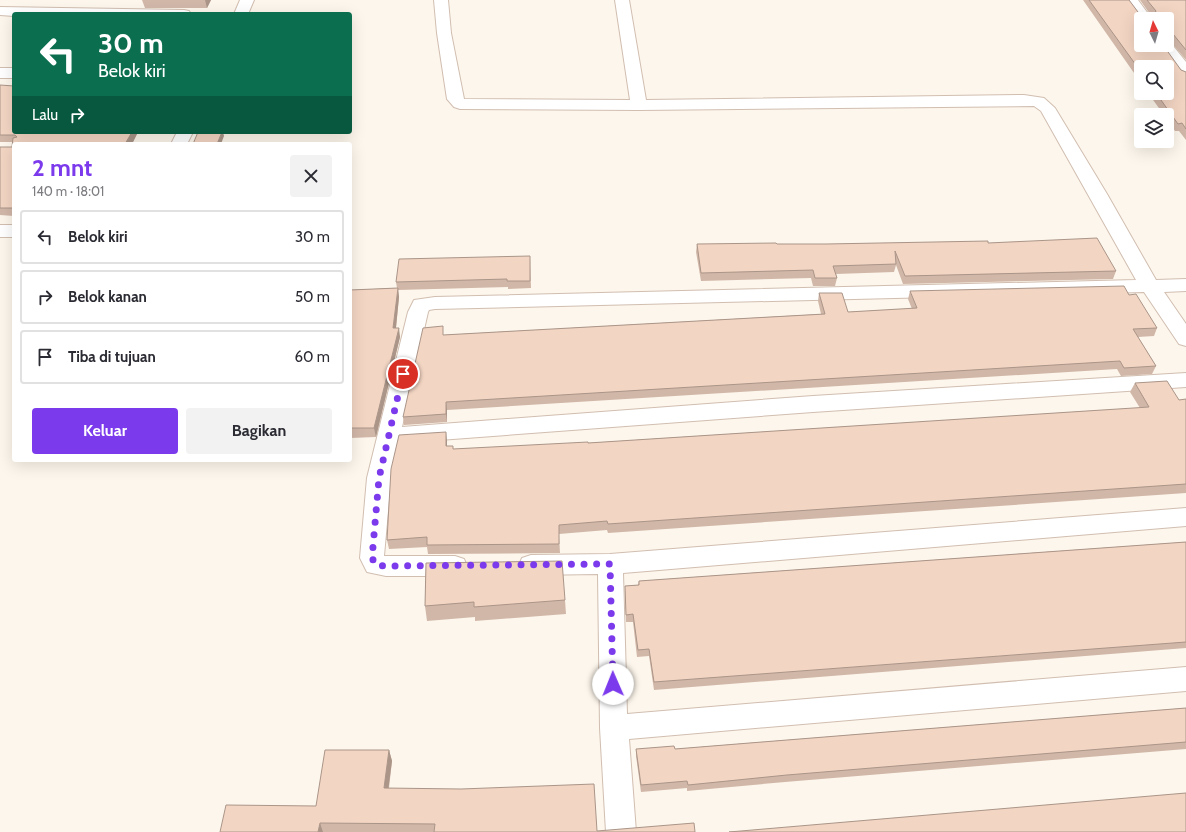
<!DOCTYPE html>
<html lang="id">
<head>
<meta charset="utf-8">
<style>
	:root { --surface:#fff; --page:#f2f2f3; --text:#2b2b33; --muted:#7c7c81; --line:#e1e1e2; --accent:#7c3aed }
	body { margin:0; font-family:Cabin,sans-serif; background:var(--page); color:var(--text); height:100vh; display:flex; flex-direction:column; font-size:15px; white-space:nowrap }
	* { box-sizing:border-box; margin:0 }
	p { font-size:13px; color:var(--muted) }
	.icon { flex:none; width:22px; height:22px; fill:none; stroke:currentColor; stroke-width:2; stroke-linecap:round; stroke-linejoin:round }
	.map { position:relative; flex:1; overflow:hidden }
	.side { position:absolute; left:12px; top:142px; width:340px; height:320px; display:flex; flex-direction:column; background:var(--surface); border-radius:4px; box-shadow:0 4px 16px #0002 }
	.side>* { flex:none }
	.top-card { position:absolute; left:12px; top:12px; width:340px; height:122px; border-radius:4px; box-shadow:0 4px 16px #0002; background:#0b6e4f; color:#fff; overflow:hidden }
	.needle { width:26px; rotate:355deg }
	.fabs { position:absolute; left:1134px; top:12px; display:grid; gap:8px }
	.fabs a { display:grid; place-items:center; width:40px; height:40px; border-radius:4px; background:var(--surface); box-shadow:0 4px 16px #0002; font-size:20px }
	.pin { position:absolute; display:grid; place-items:center; width:34px; height:34px; color:#fff; margin:-17px; border:2px solid #fff; border-radius:50%; box-shadow:0 1px 4px #0007 }
	.me { position:absolute; width:44px; margin:-22px; rotate:359deg; stroke-linejoin:round; filter:drop-shadow(0 0 3px #0008) }
	.turn { display:flex; align-items:center; gap:14px; height:84px; padding:0 20px; font-size:18px }
	.turn .icon { width:52px; height:52px; stroke-width:2.5 }
	.turn b { display:block; font-size:28px; line-height:34px }
	.then { display:flex; align-items:center; height:38px; padding:0 20px; background:#0003; gap:8px; font-size:15px }
	.round { display:grid; place-items:center; flex:none; width:42px; height:42px; border-radius:4px; background:var(--page) }
	.head { display:flex; align-items:center; justify-content:space-between; height:68px; padding:0 20px }
	h1 { font-size:24px; font-weight:800; line-height:30px; color:var(--accent) }
	.primary-button { display:flex; gap:8px; margin-top:auto; padding:8px 20px }
	.primary-button a { flex:1; height:46px; border-radius:4px; background:var(--accent); color:#fff; font-size:16px; font-weight:800; line-height:46px; text-align:center }
	.primary-button a+a { background:var(--page); color:var(--text) }
	ul { padding:0; list-style:none }
	li { display:flex; align-items:center; gap:12px; height:54px; margin:0 8px 6px; padding:0 12px; border:2px solid var(--line); border-radius:4px }
	li div { flex:1 }
	li b { display:block; font-size:15px }
	li em { font-style:normal }
	.map>svg:first-child { display:block }
	.lines { fill:none; stroke-linecap:round; stroke-linejoin:round }
	.minor-casing { stroke:#d1beb0; stroke-width:2 }
	.minor { fill:#fff; fill-rule:evenodd }
	.wall { fill:#d1b7a8 }
	.shaded-wall { fill:#aa9588 }
	.building { fill:#f3d5c3; stroke:#aa9588 }
	.route { stroke:#7c3aed; stroke-width:7; stroke-dasharray:0 12.6 }
</style>
</head>
<body>
<div class="map">
<svg width="1186" height="832" viewBox="0 0 1186 832">
	<rect width="100%" height="100%" fill="#fdf6ec"/>
	<g class="lines">
		<defs>
			<path id="minor" d="M240,0H254L248,14H234Z
				M434,0H448L451,33L464,99L630,100L615,0H629L646,100L1024,95L1044,98L1055,108L1107,194L1156,280L1186,279V291L1164,292L1186,324V346L1179,344L1144,292L435,309L429,310L428,312L402,427L813,396L1186,373V387L813,412L399,443L391,478L384,556H455L464,559L467,566L464,573L455,576H386L367,572L360,558L367,478L408,312L414,300L435,297L1136,280L1041,111L1034,106L639,110L460,109L454,107L447,99L437,33Z
				M1124,0H1138L1152,19H1141L1140,22Z
				M0,7L184,10L189,11L191,14H14V16L0,15Z
				M1167,41L1170,42L1186,62V78L1180,76L1157,45H1167Z
				M0,68H14V78H0Z
				M177,132H193L187,144H171Z
				M0,225H14V237H0Z
				M1186,508V526L623,573L627,714L1186,667V691L629,739L636,832H606L600,728L598,574L531,575L522,572L519,565L522,558L531,555L610,554Z"/>
		</defs>
		<use href="#minor" class="minor-casing"/>
		<use href="#minor" class="minor"/>
	</g>
	<path class="wall" d="M142,0H211L207,8H145Z
		M1083,0H1129L1141,16L1143,17L1150,14L1140,0H1186V60L1170,41L1167,40V19H1141L1181,70L1186,72V140L1179,131H1175L1167,119V115H1164L1148,93H1167L1141,67V83Z
		M0,85L138,132L132,144H14V216L0,215V147H12V142H0Z
		M988,243L1116,271L1113,279L903,284L896,265L894,272L836,274L837,278L835,286H813L811,278L701,281L696,252L697,244H826Z
		M530,256L531,288L508,289V287L398,290L399,297L396,328L400,337L376,437L350,438V290L397,288L396,282Z
		M910,291L1129,295L1157,328L1154,336L1138,337L1156,366L1152,374L1121,376L1117,369L447,410V422L404,425L403,417L444,335L821,314L818,301L819,293L848,312L912,309L908,299Z
		M1135,383L1179,400L1186,399V493L608,533L607,530L559,534L560,553L428,554L427,547L389,549L387,540L447,441V446L453,449L588,443L1140,408L1130,392Z
		M1186,542V648L654,690L649,656L637,657L633,622H626L625,586L638,585L639,581Z
		M426,563L565,600L566,614L475,621V617L427,621L425,606Z
		M1186,708V749L785,782L687,791V788L641,792L636,756V749H675Z
		M389,750L392,761L389,788L597,831L695,832H220L316,806Z"/>
	<path class="shaded-wall" d="M205,0H211L207,8Z
		M132,132H138L132,144H125Z
		M222,132H223L224,136L221,144H217Z
		M398,288L399,297L395,337L393,328Z
		M399,328L400,337L376,437L374,428Z
		M446,402L447,410V422L446,414Z
		M446,432L447,441V456L446,446Z
		M389,750L392,761L387,799L384,788Z
		M320,823L323,832H318Z"/>
	<path class="building" d="M1089,0H1129L1141,16L1143,17L1144,14L1155,13L1156,11L1147,0H1186V50L1173,34L1169,33L1168,37H1167V19H1141V45H1163L1181,70L1186,72V129L1182,123L1178,124L1156,93H1167V67H1141V72Z
		M0,85L14,86V132H132L125,144H14V208H0V147H12L13,138L17,137L15,135H0Z
		M198,132H222L217,144H193Z
		M1097,238L1116,271L905,276L895,251L896,264L833,266L837,278H815L813,270L701,273L697,244L776,243L777,244H826L988,241V243Z
		M530,256V281H507V279L396,282L399,259Z
		M1124,286L1129,295L1136,294L1157,328L1133,329L1156,366L1124,368L1120,361L446,402V414L403,417L423,328L443,326V335L825,314L819,293H842L848,312L917,308L910,291Z
		M398,288L393,328H399L374,428H350V290Z
		M1167,381L1179,400L1186,399V484L608,524L607,521L559,525V544L427,545V537L387,540L391,469L399,435L446,432V446H453V449L588,442V443L1149,407L1135,383Z
		M1186,542V642L654,682L649,649L638,650L633,614L626,615L625,586L639,585V581Z
		M562,561L565,600L474,607V602L425,606L426,563Z
		M1186,708V742L787,775L688,785L687,781L641,785L636,749L674,746L675,749Z
		M325,750H389L384,788L461,789L594,784L597,831L694,823L695,832H434L435,824L320,823L318,832H220L226,805L316,806Z
		M1186,793V832H729Z"/>
	<g class="lines">
		<path class="route" d="M403,374L379,478L372,558L376,565L386,566L610,564L613,684"/>
	</g>
</svg>
<div class="fabs">
<a><svg class="needle" viewBox="-14 -14 28 28"><path d="M0-13l5 13h-10z" fill="#e53935"/><path d="M0 13l5-13h-10z" fill="#7c7c81"/></svg></a>
<a><svg class="icon" aria-label="search" viewBox="0 0 24 24"><circle cx="10" cy="10" r="6"/><path d="M15 15l6 6"/></svg></a>
<a><svg class="icon" aria-label="layers" viewBox="0 0 24 24"><path d="M12 4l9 5-9 5-9-5zM3 14l9 5 9-5"/></svg></a>
</div>
<div class="pin" style="left:403px;top:374px;background:#d93025"><svg class="icon" aria-label="arrive" viewBox="0 0 24 24"><path d="M6 21V4h12l-3 4 3 4H6"/></svg></div>
<svg class="me" style="left:613px;top:684px" viewBox="-20 -20 40 40"><circle r="19" fill="#fff"/><path d="M0-13L10 11 0 6-10 11z" fill="#7c3aed"/></svg>
<div class="top-card">
<div class="turn"><svg class="icon" aria-label="left" viewBox="0 0 24 24"><path d="M17 20v-9H6M10 6l-5 5 5 5"/></svg><div><b>30 m</b>Belok kiri</div></div>
<div class="then">Lalu<svg class="icon" aria-label="right" viewBox="0 0 24 24"><path d="M7 20v-9h11M14 6l5 5-5 5"/></svg></div>
</div>
<section class="side">
<div class="head"><div><h1>2 mnt</h1><p>140 m · 18:01</p></div><a class="round"><svg class="icon" aria-label="close" viewBox="0 0 24 24"><path d="M6 6l12 12M18 6L6 18"/></svg></a></div>
<ul>
<li><svg class="icon" aria-label="left" viewBox="0 0 24 24"><path d="M17 20v-9H6M10 6l-5 5 5 5"/></svg><div><b>Belok kiri</b></div><em>30 m</em></li>
<li><svg class="icon" aria-label="right" viewBox="0 0 24 24"><path d="M7 20v-9h11M14 6l5 5-5 5"/></svg><div><b>Belok kanan</b></div><em>50 m</em></li>
<li><svg class="icon" aria-label="arrive" viewBox="0 0 24 24"><path d="M6 21V4h12l-3 4 3 4H6"/></svg><div><b>Tiba di tujuan</b></div><em>60 m</em></li>
</ul>
<div class="primary-button"><a>Keluar</a><a>Bagikan</a></div>
</section>
</div>
</body>
</html>
